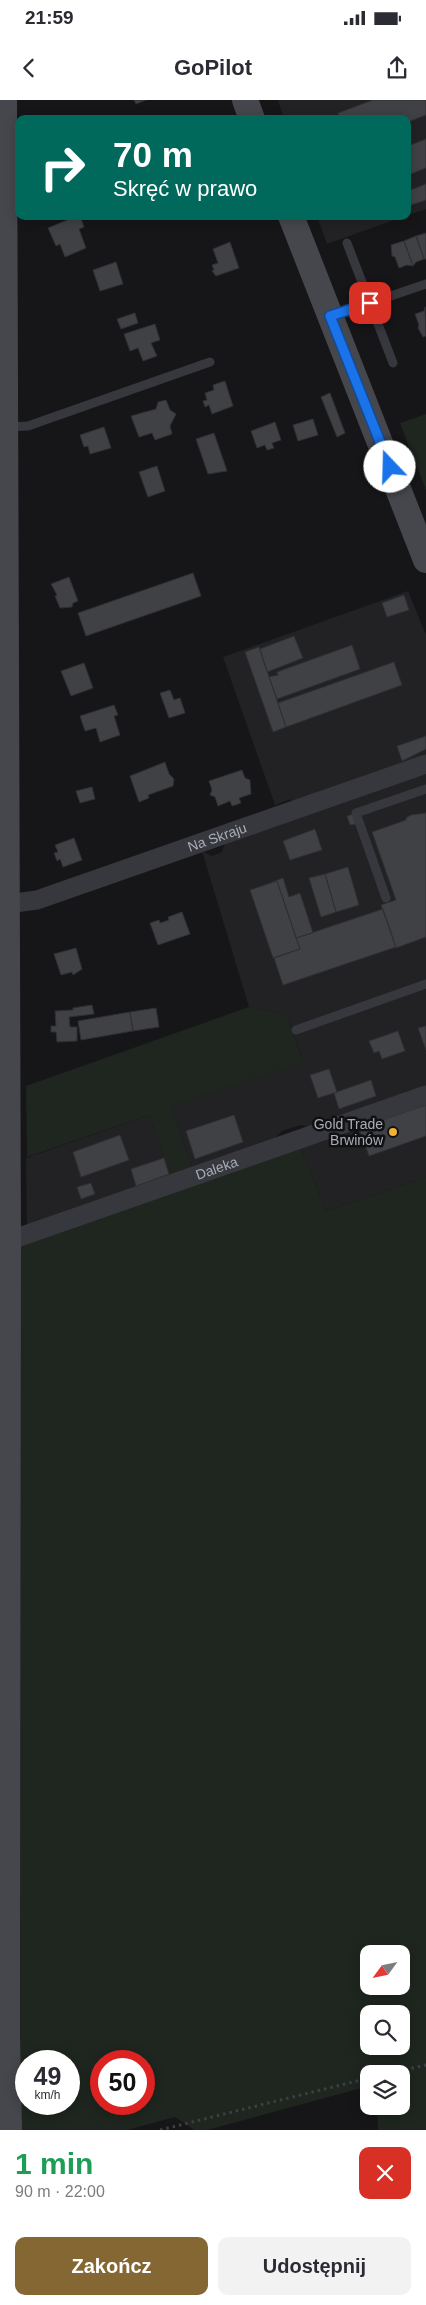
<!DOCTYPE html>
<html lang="pl">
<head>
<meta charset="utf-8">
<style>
	:root { --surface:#fff; --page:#f2f2f3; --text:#2b2b33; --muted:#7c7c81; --accent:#856733 }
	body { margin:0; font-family:Helvetica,sans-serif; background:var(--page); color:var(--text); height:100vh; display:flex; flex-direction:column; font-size:19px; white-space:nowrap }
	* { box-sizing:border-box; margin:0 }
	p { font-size:16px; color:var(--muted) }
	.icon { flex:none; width:28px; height:28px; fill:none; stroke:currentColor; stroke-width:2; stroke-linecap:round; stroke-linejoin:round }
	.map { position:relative; height:2030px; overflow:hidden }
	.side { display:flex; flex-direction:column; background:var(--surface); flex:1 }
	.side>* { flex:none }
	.top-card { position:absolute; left:15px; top:15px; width:396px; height:105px; border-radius:10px; box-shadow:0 2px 12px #0003; background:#00695c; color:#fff; overflow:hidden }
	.needle { width:32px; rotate:237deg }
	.controls { position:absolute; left:360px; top:1845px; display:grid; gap:10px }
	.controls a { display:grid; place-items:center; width:50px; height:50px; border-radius:10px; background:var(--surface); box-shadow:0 2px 12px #0003; font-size:25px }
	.speed { position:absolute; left:15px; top:1950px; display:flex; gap:10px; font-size:25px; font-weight:700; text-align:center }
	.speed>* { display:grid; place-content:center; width:65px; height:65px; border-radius:50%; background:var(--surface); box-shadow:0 2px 12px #0003; line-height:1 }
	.speed small { font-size:12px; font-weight:400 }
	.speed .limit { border:8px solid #d22; background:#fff; color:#111 }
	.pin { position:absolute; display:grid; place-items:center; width:42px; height:42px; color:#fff; margin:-21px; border-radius:10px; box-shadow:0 2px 8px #0006 }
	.me { position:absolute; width:55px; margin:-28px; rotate:339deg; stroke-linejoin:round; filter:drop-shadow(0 0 4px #0008) }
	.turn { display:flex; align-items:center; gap:18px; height:105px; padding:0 15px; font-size:22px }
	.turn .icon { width:65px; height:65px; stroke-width:2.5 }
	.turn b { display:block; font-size:35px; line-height:42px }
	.round { display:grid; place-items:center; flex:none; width:52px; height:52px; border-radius:10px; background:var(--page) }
	.headline { display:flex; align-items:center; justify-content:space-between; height:85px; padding:0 15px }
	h1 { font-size:30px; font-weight:600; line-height:38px; color:#1e9e55 }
	.primary-button { display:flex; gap:10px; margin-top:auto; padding:10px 15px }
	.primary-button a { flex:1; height:58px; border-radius:10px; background:var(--accent); color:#fff; font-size:20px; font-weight:600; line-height:58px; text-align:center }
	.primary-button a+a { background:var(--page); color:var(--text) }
	.status { display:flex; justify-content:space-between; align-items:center; height:35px; padding:0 25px; background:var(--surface); direction:ltr }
	.status svg { height:14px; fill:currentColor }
	header { display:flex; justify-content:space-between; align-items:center; height:65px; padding:0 15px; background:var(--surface); font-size:22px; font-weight:600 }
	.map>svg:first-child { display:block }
	.built { fill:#222225 }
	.green { fill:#1e261f; fill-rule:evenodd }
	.building { fill:#404145; stroke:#303034 }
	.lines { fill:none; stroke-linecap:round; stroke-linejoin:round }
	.path { stroke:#3d3f44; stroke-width:3; stroke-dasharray:2.5 4; stroke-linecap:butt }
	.lane { stroke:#37383d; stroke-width:9 }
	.street { stroke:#37383d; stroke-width:19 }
	.secondary { stroke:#45474d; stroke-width:26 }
	.route-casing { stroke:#114b97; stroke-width:12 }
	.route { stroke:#1a73e8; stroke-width:9 }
	.poi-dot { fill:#f2b134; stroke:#111113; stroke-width:2 }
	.labels { text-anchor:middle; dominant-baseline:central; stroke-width:5; stroke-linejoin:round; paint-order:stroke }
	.street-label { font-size:14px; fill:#a8adb8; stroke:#111113 }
	.poi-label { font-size:14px; fill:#a8adb8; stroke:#111113; text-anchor:end }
</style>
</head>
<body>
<div class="status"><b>21:59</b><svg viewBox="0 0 49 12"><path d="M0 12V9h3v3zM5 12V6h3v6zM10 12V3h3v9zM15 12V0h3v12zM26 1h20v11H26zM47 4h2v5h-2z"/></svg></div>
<header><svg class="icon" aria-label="back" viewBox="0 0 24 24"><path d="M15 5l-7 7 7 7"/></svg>GoPilot<svg class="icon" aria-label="share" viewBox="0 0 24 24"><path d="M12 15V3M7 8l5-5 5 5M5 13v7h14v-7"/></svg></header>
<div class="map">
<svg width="426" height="2030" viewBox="0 0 426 2030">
	<rect width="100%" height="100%" fill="#161618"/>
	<path class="built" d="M278,0H426V109L408,115V19H284Z
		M317,116H405L327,144Z
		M408,491L426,535V657L293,704L291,699L275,705L223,557Z
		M426,672V988L313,1028L301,1025L282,1031L270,1043L193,1071L171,1007L303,961L287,915L249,907L202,751L212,756L222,752L225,743Z
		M426,1000V1077L326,1111L301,1048Z
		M149,1015L171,1077L27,1127L26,1058Z"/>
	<path class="green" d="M426,314V390L400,323Z
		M249,907L287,915L303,962L171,1007L193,1071L171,1077L149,1015L27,1057L26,986Z
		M301,1048L326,1111L426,1077V2030H378L377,2006H401V1974H369V1986L207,2030H194L175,2017L127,2030H20L21,1144ZM369,1854H401V1886H369ZM369,1914H401V1946H369ZM26,1961H69V2004H26ZM101,1961H144V2004H101Z"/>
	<path class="building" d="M134,0H146L136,4Z
		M373,0H426V15L408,22V19H340L338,13Z
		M426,39V68L408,75V46Z
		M426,84V100L408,106V91Z
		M77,116H80L84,127L79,129L86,148L65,157L60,144L56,146L48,128Z
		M426,133V159H424L416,136Z
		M416,136L424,159L416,162L413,166L404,141Z
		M404,141L413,166L407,165L399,168L395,157L392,156L391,145Z
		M230,142L239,168L216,176L212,171L214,170L212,165L218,163L213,149Z
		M116,162L123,184L100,191L93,170Z
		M425,207L426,236L423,237L418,228L419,225L415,214L424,211Z
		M135,213L138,223L121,229L117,219Z
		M155,224L160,240L151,243L157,256L143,261L138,248L130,251L124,234Z
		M225,281L233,306L212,314L209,305L205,307L203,301L207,300L205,293L214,290L213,285Z
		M330,293L345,333L337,337L321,297Z
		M166,300L170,310L176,314L170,326L172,334L155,340L152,333L139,337L131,316L156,309L158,302Z
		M313,319L318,335L298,341L293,325Z
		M275,322L281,340L272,343L274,348L267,350L265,345L257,348L251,331Z
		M104,327L111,348L90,354L88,346L84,347L80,335Z
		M214,333L227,371L208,374L196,339Z
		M157,366L165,391L148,397L139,372Z
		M193,473L201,496L86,536L78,513Z
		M69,477L78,501L73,503L72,507L60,508L55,496L57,495L51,484Z
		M404,495L409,510L387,517L382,503Z
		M294,536L303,558L267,572L260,549Z
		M352,545L360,569L277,599L269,577L278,575L277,572Z
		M259,547L286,627L273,632L245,552Z
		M394,562L402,585L286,627L278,603Z
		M84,563L93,588L71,596L61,571Z
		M170,590L174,600L180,598L185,613L169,618L160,593Z
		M114,605L118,615L114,616L120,635L100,642L96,628L85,631L80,616Z
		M426,636V649L402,661L397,646Z
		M165,662L169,674L174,679L173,686L148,695L149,698L139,702L130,676Z
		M242,670L245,678L250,680L251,694L239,698L241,703L232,706L230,701L218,706L215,697L210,695L212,690L209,681Z
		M92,687L95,699L80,703L76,691Z
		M426,713V837L396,848L381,805L396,800L372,732L406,720V718L411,715Z
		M353,714L356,724L350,725L347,716Z
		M315,729L322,750L290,760L283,741Z
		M74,738L82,760L63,767L60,759L57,761L54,753L58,752L55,745Z
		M348,767L359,805L336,812L325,774Z
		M325,774L336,812L321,817L309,778Z
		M283,778L289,797L300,793L313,833L296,838L277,781L272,782Z
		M277,781L300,849L273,858L250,790Z
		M383,809L396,847L283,885L274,858L300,849L296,838Z
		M182,812L190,834L158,845L150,823L159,820L160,823L169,820L168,817Z
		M76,848L82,869L73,875L72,872L61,875L54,854Z
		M92,905L94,914L69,917L70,927H77V941L57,942L56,932H51V926H56L55,911L73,910V908Z
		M156,908L159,927L133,931L130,912Z
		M130,912L133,931L81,940L78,921Z
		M426,926V950L418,928Z
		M398,931L405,951L382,959L379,951L374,953L369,941Z
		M329,969L337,992L318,998L310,975Z
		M371,980L376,996L339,1009L334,993Z
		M426,1005V1036L369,1056L359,1028Z
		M234,1015L243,1042L195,1059L186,1031Z
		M120,1035L129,1060L81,1077L73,1052Z
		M164,1058L169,1074L136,1086L131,1069Z
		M91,1083L95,1094L81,1099L77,1087Z"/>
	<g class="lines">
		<path class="path" d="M386,1974L426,1965
			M160,2030L369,1978"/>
		<path class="lane" d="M347,143L393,263
			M332,216L426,184
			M7,327L28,326L210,262
			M386,798L356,713L426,689
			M296,930L426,884"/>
		<g class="street">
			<path id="s1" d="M7,804L37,800L426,664"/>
			<path id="s2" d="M8,1141L426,995"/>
		</g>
		<path class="secondary" d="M4,0L8,1141L7,1935L9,2030
			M245,0L252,19
			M291,116L426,460"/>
	</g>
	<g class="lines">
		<defs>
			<path id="route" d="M370,203L330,216L390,367"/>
		</defs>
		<use href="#route" class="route-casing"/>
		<use href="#route" class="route"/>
	</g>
	<circle class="poi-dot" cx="393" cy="1032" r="5"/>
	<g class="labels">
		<g class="street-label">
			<text stroke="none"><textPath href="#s1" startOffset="221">Na Skraju</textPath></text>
			<text stroke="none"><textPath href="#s2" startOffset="221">Daleka</textPath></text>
		</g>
		<g class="poi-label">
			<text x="383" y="1024">Gold Trade<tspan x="383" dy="16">Brwinów</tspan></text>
		</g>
	</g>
</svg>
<div class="controls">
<a><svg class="needle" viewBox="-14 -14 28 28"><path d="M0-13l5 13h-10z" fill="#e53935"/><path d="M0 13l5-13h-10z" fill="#7c7c81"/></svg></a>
<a><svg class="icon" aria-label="search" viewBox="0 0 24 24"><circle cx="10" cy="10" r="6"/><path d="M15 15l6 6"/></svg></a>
<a><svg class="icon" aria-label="layers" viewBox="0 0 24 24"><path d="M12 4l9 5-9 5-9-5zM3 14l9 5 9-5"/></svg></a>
</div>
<div class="speed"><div>49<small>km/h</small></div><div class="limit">50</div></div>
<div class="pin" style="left:370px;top:203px;background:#d93025"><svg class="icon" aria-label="arrive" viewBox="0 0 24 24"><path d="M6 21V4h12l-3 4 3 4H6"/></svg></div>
<svg class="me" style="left:390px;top:367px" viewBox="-20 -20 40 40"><circle r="19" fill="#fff"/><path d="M0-13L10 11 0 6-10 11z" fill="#1a73e8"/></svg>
<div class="top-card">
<div class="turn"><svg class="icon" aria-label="right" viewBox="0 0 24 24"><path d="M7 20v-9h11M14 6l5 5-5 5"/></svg><div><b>70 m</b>Skręć w prawo</div></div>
</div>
</div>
<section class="side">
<div class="headline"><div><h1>1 min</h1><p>90 m · 22:00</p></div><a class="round" style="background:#d93025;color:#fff"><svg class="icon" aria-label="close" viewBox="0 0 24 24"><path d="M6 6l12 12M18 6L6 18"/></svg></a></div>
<div class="primary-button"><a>Zakończ</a><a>Udostępnij</a></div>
</section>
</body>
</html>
